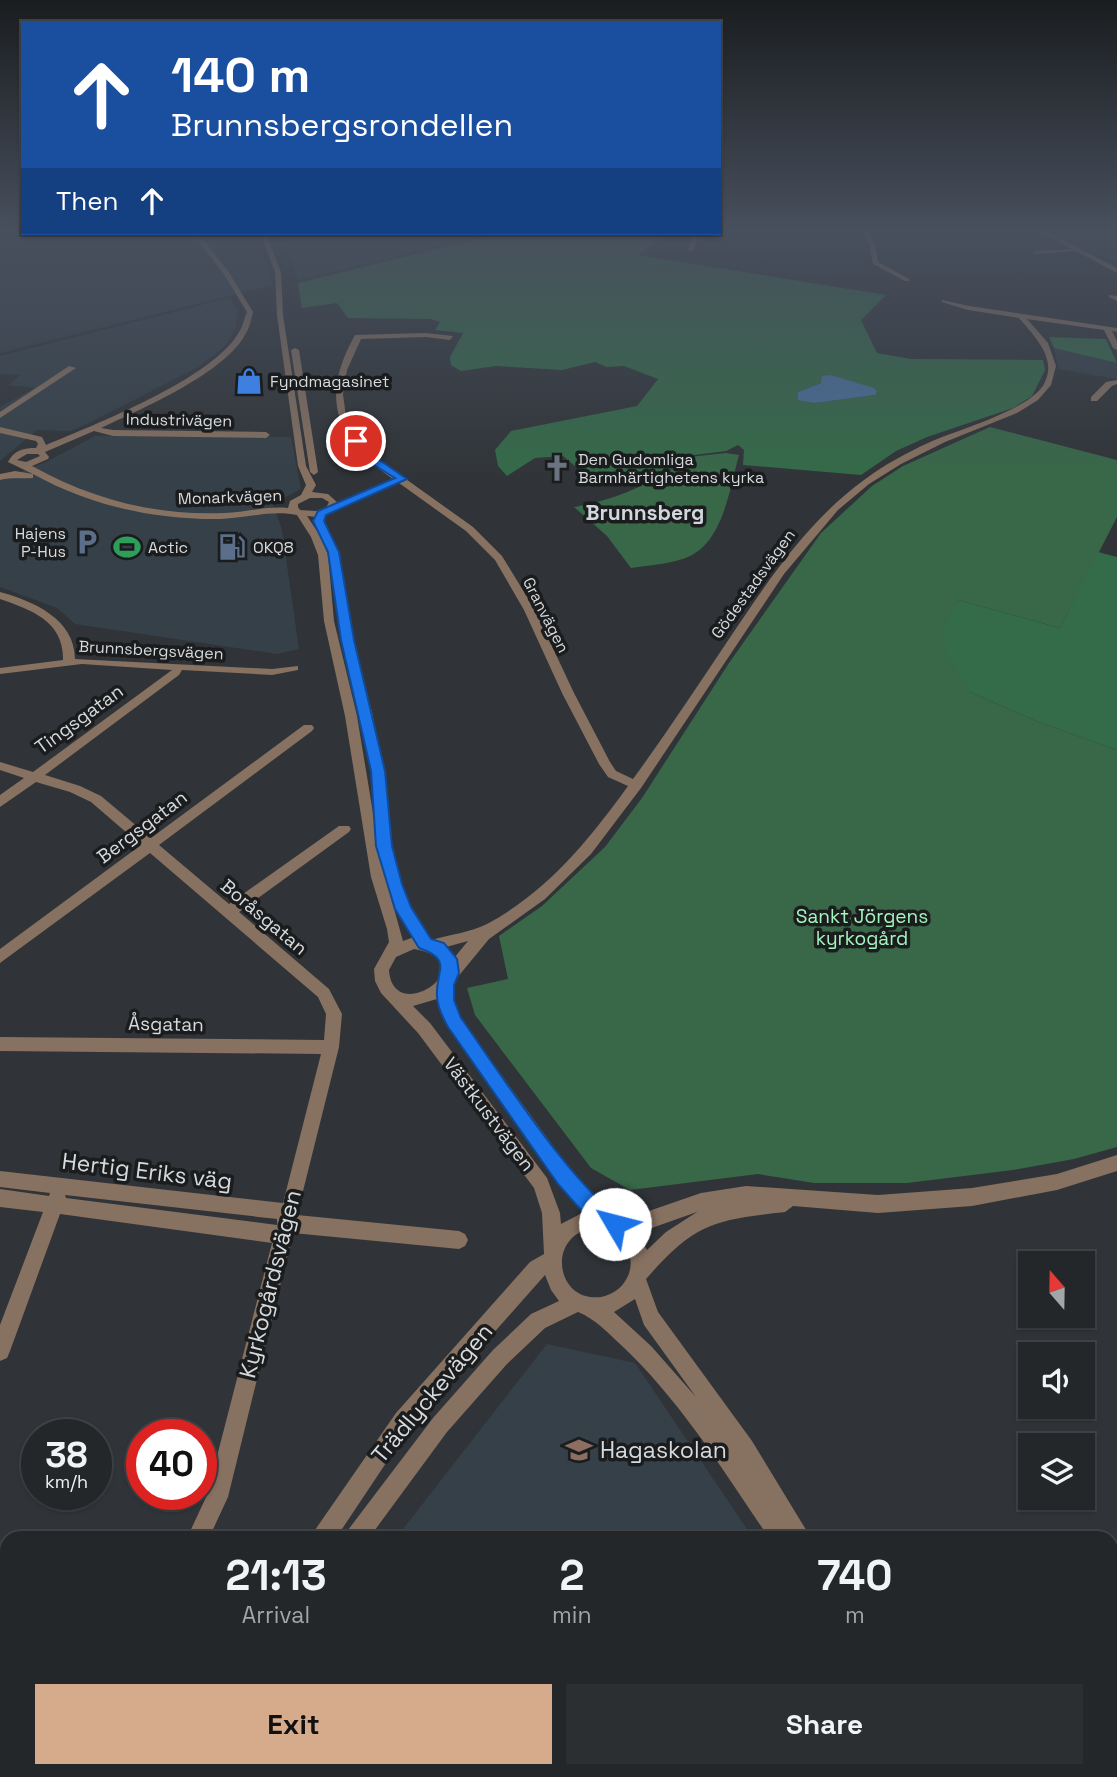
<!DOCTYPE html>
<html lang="en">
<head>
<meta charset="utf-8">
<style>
	:root { --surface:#24272a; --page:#2c2f32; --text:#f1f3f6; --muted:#a3a5a8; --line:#414447; --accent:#d6ab8b }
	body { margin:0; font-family:"Space Grotesk",sans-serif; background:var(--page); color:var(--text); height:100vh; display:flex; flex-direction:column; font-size:26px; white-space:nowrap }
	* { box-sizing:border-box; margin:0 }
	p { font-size:23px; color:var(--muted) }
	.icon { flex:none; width:38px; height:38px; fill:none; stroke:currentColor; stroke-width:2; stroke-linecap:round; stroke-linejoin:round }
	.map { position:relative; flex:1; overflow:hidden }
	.drawer { position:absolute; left:0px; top:1531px; width:1118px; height:247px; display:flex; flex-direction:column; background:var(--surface); border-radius:21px 21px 0 0; box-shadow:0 2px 5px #0004,0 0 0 2px var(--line) }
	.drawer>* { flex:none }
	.banner { position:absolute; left:21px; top:21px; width:700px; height:214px; border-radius:0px; box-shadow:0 2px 5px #0004,0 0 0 2px var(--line); background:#1a4fa0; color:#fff; overflow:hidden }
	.needle { width:46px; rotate:340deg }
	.controls { position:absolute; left:1018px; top:1251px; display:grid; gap:14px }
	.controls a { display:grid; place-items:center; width:77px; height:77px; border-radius:0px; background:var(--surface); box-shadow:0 2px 5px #0004,0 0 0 2px var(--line); font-size:35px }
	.speed { position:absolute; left:21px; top:1419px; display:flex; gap:14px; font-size:35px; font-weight:700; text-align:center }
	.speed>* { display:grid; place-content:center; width:91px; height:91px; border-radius:50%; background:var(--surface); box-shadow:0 2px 5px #0004,0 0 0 2px var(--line); line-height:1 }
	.speed small { font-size:18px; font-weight:400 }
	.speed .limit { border:10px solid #d22; background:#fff; color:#111 }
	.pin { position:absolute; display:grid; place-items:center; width:60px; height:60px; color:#fff; margin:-30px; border:4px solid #fff; border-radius:50%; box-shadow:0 2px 7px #0007 }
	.me { position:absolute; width:77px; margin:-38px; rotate:307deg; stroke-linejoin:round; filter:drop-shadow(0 0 5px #0008) }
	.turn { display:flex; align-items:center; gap:24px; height:147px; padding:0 35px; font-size:32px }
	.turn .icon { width:91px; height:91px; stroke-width:2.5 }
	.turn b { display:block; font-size:49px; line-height:60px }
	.then { display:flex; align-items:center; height:66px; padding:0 35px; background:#0003; gap:14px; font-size:26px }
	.eta { display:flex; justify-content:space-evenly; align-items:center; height:119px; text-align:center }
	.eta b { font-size:42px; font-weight:700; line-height:49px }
	.action { display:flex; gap:14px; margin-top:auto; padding:14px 35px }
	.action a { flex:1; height:80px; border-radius:0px; background:var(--accent); color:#111; font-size:28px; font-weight:700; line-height:80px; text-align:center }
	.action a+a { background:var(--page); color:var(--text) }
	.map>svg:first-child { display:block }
	.built { fill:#354048 }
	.green { fill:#386848 }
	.forest { fill:#346b48; fill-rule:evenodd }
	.water { fill:#4a719d }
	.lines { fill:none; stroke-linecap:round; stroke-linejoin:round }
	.minor { fill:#877161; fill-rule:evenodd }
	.route { fill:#1a73e8; stroke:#114b97; stroke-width:2 }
	.labels { text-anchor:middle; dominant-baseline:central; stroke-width:7; stroke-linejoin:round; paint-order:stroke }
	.far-poi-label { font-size:16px; fill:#d7dadd; stroke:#1a1c1d; text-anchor:start }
	.far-street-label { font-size:16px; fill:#d7dadd; stroke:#1a1c1d }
	.street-label { font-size:19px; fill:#d7dadd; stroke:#1a1c1d }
	.park-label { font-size:19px; fill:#a2f5bd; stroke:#1a1c1d }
	.far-district-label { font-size:21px; font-weight:bold; fill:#d1d7dc; stroke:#1a1c1d }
	.near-street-label { font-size:23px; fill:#d7dadd; stroke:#1a1c1d }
	.near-poi-label { font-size:23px; fill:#d7dadd; stroke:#1a1c1d; text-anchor:start }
</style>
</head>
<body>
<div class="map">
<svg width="1117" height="1777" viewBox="0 0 1117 1777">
	<rect width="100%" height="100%" fill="#303438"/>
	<path class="built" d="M23,231L250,233L263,254L273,285L0,353V247Z
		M1049,231H1117V262L1073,246Z
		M284,233H489L298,280Z
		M230,298L237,311L236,328L225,346L200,366L85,425L70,431L37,430L0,461V407L35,388L8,385L20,375L0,374V356Z
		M1054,348L1117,363V379L1059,369Z
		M95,436L291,437L301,489L273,504L282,530L299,649L277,654L75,624L57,608L0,587V480L46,462Z
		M547,1344L635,1363L753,1538H396Z
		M386,1771H861L864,1777H390Z"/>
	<path class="green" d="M990,427L1117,460V517L1060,628L958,600L970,692L1036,721L1117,750V1147L1074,1159L1013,1170L907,1183H814L758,1174L630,1190L591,1168L475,1015L467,988L508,979L499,936L542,906L605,847L642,798L729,663L821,533L872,486L903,466Z
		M726,453L739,455C730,486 724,540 690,556C674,564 649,565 631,568L607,536L574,507C603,502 630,493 655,478L650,474L681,468L680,458Z"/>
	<path class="forest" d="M503,233H668L638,255L886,295L861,320L877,353L911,359L1043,360L1045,370L1032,396L1013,408L927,437L896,451L861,475L743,465L744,450L738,445L726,451L678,457L680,468C649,474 619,472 587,476L563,456L535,458L507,476L498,466L495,450L511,431L637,406L658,379L624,366L607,367L595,362L562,370L496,366L461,371L451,365L450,357L463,333L435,330L440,322L431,319L348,318L337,303L302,308L298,283ZM831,375L877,392L874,395L815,403L798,399V392L821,383Z
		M1049,337L1106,339L1117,363L1054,348Z
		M1098,552L1117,557V750L1036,721L970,692L945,649L943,629L958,600L1060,628Z"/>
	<path class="water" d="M831,375L874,388L877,392L875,395L815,403L798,400V392L821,383L822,376Z"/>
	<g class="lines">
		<path class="minor" d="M862,231H868L875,244L878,262L909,279V281H905L873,264L869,244Z
			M1039,231H1046L1117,268V273L1076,251L1034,254L1036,251L1072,249Z
			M192,233H198L228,271L253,312C251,319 250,327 246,333C226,373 141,409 101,428L113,430L266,432L270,435L266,438L113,436L94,431L45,452L49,457L48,459L32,466C91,499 156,516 224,513C245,512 267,506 288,508L290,501L301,495L306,485L298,466L277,315L275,272L260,233H266L281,272L283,315L306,466L316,485L312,492L328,494L338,503L393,479C336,439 319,399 355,335L426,333L453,336L450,340L426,337L361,339L347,370L343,394L346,417L350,428L360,442L375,457L473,527L502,556L535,610L574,693L610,762L616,771L633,779C666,734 696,688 727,642C766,584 806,522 864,480C884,465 906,453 928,443C956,430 1032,410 1045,382C1057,357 1033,335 1019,318L968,310L942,302V300L969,306L1117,328V332L1112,331L1117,341V350L1113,348L1104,330L1027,319L1048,343L1056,366L1051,385L1038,400L1017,413L945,442L901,464L869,484L838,510L784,574L641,788L591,854L545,899L489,939L452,984L453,1000L460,1018L571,1171L608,1212L616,1215L646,1212L701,1193L746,1186L878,1195L972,1188L1057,1174L1117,1155V1171L1057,1190L972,1206L878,1213L793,1206L785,1212C713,1220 695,1223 646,1279L658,1312L752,1441L811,1538H769C723,1470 680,1400 620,1344C606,1331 595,1319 578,1312L545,1328L507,1364L447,1432L369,1538H345L348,1530L433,1418L493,1350L531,1314L559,1301L551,1290L545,1275L410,1427L336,1538H312L315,1530L396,1413L530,1262L544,1254L542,1213L534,1188L418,1033L381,993L375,981L374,969L389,942L387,929L371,877L345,716L324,621L318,555L311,537L297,515C271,510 247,518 221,519C156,520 90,506 33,474V478C22,479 12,477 0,480V474L15,471L33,474L8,462C14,450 24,448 36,448L38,444L36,441L0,433V427L42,437L46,445C94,425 214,378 239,332C243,327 244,318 247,312L223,273ZM27,454H38L40,456L26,462L17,460ZM399,483L466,531L495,560L524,610L562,693L599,764L608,777L628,786C589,840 547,892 487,924C471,932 449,935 431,940L411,908L396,870L391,846L387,789L372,712L353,640L338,552L324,523L326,514ZM310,498H322L329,502L326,508L316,511L300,510L298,507V504ZM307,516L316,517L314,523L328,552L343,640L360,712L375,789L377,837L357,716L334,621L328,555L321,537ZM386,880L397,909L414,937L403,941ZM468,941L454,958L451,951L446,947ZM414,949C489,962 393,1029 389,970L396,957ZM437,999L448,1027L559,1183L584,1212L561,1224L560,1213L547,1178L430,1023L413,1006ZM697,1212L666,1232L647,1250L637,1231L646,1230ZM596,1228C620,1230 639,1255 627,1278C622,1288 612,1295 601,1297C554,1303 546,1232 596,1228ZM635,1299L644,1325L696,1397L651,1346L614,1312Z
			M694,233H700L694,250L691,252L688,250Z
			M1109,295L1117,296V301L1109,297Z
			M295,348L299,350L318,472L314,475L310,472L291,350Z
			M69,366L76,368L0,418V412Z
			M1117,380V384L1112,386L1097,401H1091V397L1106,382Z
			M0,592C33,601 75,619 75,659L272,669L298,666V670L272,675L182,670L179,675L45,775L80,786L101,796L151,838L304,725H312L314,728L312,731L159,845L229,904L339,826H349L351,829L349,832L239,912L329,989L342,1014L339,1047L297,1215L459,1231L465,1234L468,1240L465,1246L459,1249L293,1233L228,1497L209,1538H187L207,1495L272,1243L60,1214L10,1351L7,1358L0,1361V1325L43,1212L0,1207V1189L49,1196L50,1193L0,1187V1171L283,1203L321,1054L0,1051V1037L324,1040L326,1014L318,997L150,853L0,963V949L141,845L91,802L70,792L36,782L0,807V795L24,778L0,770V762L33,772L172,670L82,664L0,674V668L63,660C64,621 31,610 0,599ZM65,1195L277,1219V1225L66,1198Z
			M0,1601L7,1603V1629L0,1627Z
			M83,1771H107L105,1777H81Z
			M169,1771H195L193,1777H167Z
			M202,1771H228L226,1777H200Z
			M930,1771H956L958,1777H932Z"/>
	</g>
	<linearGradient id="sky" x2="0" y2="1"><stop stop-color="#1a1d1f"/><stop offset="0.48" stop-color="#48505e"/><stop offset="1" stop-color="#48505e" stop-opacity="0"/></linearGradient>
	<rect width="1117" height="480" fill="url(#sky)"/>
	<path class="route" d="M352,439H359L381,461L407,479L326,515L324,521L339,552L354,640L385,771L392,846L402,884L411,907L431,939L444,943L457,959L459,973L454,985V1000L461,1018C492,1061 581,1200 623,1217L626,1224L623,1231L615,1234L596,1227L558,1184L448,1027C443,1018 437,1006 437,996C435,971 454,960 419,948L395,909L376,846L371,771L341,640L328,552L313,521L318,511L395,478L374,465L352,443Z"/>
	<defs>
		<symbol id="shop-bare" viewBox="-9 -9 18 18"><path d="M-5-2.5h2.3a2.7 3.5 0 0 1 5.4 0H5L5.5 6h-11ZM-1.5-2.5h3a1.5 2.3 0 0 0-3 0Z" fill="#3f7fe0" stroke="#1a1c1d" stroke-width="2.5" paint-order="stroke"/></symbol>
		<symbol id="church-bare" viewBox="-9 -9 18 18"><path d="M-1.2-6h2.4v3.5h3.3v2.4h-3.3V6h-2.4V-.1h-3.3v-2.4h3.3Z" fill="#6b7280" stroke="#1a1c1d" stroke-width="2.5" paint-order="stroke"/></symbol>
		<symbol id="parking-bare" viewBox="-9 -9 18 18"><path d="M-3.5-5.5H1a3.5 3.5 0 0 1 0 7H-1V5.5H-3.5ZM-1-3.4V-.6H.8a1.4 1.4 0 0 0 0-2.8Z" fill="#5c6f8a" stroke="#1a1c1d" stroke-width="2.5" paint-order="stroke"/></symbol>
		<symbol id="stadium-bare" viewBox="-9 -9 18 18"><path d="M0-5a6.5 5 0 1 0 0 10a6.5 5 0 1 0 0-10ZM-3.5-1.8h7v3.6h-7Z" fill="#2e9e5b" stroke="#1a1c1d" stroke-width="2.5" paint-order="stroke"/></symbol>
		<symbol id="fuel-bare" viewBox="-9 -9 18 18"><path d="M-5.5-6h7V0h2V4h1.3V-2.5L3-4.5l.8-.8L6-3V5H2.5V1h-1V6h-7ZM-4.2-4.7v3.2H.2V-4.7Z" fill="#5c6f8a" stroke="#1a1c1d" stroke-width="2.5" paint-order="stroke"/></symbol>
		<symbol id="school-bare" viewBox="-9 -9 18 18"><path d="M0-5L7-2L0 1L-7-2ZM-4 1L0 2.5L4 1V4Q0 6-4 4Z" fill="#8d6e63" stroke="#1a1c1d" stroke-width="2.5" paint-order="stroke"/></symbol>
	</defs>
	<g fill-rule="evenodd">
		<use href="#shop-bare" x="230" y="362" width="38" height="38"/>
		<use href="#church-bare" x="538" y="449" width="38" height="38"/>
		<use href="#parking-bare" x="68" y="523" width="38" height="38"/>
		<use href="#stadium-bare" x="108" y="528" width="38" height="38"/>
		<use href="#fuel-bare" x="213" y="528" width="38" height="38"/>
		<use href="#school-bare" x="560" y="1431" width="38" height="38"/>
	</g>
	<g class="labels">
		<g class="far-poi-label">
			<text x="270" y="381">Fyndmagasinet</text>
			<text x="578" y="459">Den Gudomliga<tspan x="578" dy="18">Barmhärtighetens kyrka</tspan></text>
			<text x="66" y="533" text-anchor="end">Hajens<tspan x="66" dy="18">P-Hus</tspan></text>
			<text x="148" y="547">Actic</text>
			<text x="253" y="547">OKQ8</text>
		</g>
		<g class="far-street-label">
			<text transform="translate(179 420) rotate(1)">Industrivägen</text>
			<text transform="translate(230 497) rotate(-2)">Monarkvägen</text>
			<text transform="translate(753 584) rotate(-54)">Gödestadsvägen</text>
			<text transform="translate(546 615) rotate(63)">Granvägen</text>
			<text transform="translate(151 650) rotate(3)">Brunnsbergsvägen</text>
		</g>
		<g class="street-label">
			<text transform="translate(79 719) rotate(-36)">Tingsgatan</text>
			<text transform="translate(142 827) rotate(-37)">Bergsgatan</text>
			<text transform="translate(264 917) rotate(40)">Boråsgatan</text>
			<text transform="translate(166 1024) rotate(1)">Åsgatan</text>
			<text transform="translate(489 1114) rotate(53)">Västkustvägen</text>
		</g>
		<g class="park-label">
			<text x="862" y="916">Sankt Jörgens<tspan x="862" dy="22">kyrkogård</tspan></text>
		</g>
		<g class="far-district-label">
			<text x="645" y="512">Brunnsberg</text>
		</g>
		<g class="near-street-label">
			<text transform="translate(147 1171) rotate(7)">Hertig Eriks väg</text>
			<text transform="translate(270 1284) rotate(-76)">Kyrkogårdsvägen</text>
			<text transform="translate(432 1393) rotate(-50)">Trädlyckevägen</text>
		</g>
		<g class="near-poi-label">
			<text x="600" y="1450">Hagaskolan</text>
		</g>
	</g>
</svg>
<div class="controls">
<a><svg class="needle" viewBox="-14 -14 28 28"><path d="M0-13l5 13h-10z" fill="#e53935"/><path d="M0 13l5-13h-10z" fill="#a3a5a8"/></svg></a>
<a><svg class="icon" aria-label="sound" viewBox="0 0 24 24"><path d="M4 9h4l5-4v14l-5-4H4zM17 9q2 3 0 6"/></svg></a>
<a><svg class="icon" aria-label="layers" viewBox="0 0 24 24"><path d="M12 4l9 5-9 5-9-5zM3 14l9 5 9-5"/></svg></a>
</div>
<div class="speed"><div>38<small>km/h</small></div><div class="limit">40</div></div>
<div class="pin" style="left:356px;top:441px;background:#d93025"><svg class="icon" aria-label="arrive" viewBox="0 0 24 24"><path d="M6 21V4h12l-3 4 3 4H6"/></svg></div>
<svg class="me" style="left:615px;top:1224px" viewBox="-20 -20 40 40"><circle r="19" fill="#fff"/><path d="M0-13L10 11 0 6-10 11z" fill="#1a73e8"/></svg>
<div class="banner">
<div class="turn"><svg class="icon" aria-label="ahead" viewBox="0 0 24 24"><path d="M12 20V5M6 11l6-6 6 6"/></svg><div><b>140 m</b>Brunnsbergsrondellen</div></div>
<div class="then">Then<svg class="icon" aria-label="ahead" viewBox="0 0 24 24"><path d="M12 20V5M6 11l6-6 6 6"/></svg></div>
</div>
<section class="drawer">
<div class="eta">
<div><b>21:13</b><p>Arrival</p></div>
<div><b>2</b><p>min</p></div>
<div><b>740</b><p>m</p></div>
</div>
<div class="action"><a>Exit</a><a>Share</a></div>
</section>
</div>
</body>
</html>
